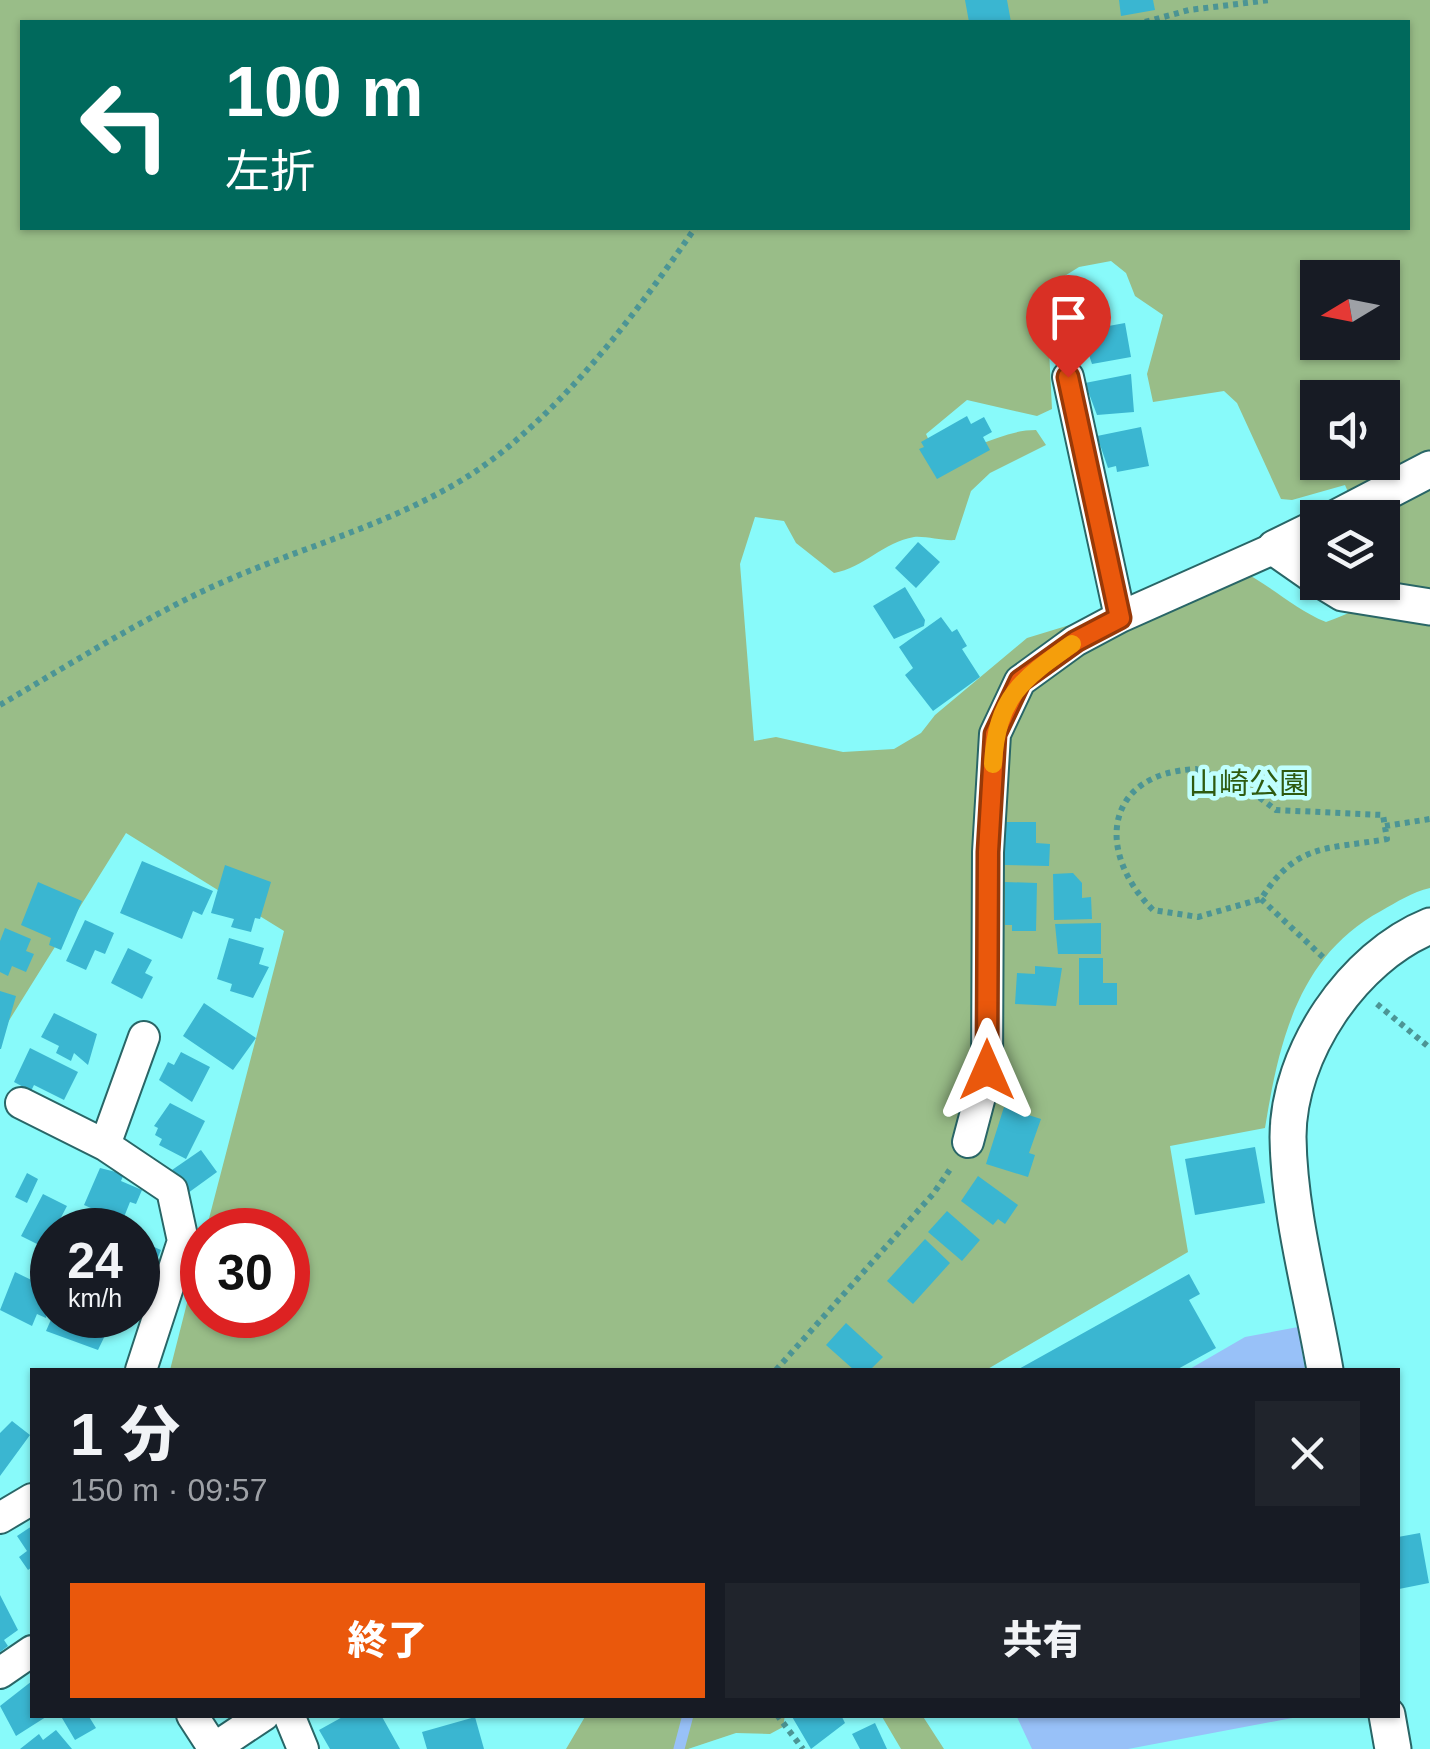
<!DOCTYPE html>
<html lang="ja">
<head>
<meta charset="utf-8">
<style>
	:root { --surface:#171b24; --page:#20242c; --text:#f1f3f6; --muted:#9ea1a6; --accent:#ea580c }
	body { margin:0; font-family:Arial,"Noto Sans JP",sans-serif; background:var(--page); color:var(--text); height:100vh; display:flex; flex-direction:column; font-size:38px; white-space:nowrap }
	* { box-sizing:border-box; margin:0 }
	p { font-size:32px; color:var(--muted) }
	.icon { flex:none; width:55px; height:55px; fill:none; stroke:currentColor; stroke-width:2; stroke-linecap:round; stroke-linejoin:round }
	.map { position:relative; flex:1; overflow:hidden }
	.panel { position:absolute; left:30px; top:1368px; width:1370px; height:350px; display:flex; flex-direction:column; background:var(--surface); border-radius:0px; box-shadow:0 2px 8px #0004 }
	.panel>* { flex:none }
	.top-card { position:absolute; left:20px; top:20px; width:1390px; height:210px; border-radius:0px; box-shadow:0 2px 8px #0004; background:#00695c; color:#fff; overflow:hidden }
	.needle { width:65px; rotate:260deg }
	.fabs { position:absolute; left:1300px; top:260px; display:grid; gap:20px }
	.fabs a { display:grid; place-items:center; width:100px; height:100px; border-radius:0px; background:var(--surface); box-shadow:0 2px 8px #0004; font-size:50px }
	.speed { position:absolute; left:30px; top:1208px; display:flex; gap:20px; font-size:50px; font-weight:700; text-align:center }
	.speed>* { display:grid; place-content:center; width:130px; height:130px; border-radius:50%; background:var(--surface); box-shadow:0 2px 8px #0004; line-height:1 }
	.speed small { font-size:25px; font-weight:400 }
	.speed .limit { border:15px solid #d22; background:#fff; color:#111 }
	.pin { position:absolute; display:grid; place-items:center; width:85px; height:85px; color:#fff; margin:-102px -42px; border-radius:50% 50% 50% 0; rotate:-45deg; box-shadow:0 0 10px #0007 }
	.pin .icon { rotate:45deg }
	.me { position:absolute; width:110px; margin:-55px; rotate:0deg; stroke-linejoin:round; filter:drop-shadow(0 0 8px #0008) }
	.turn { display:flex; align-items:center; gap:35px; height:210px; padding:0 40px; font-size:45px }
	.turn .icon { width:130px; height:130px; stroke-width:2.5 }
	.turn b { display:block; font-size:70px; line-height:85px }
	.round { display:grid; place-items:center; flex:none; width:105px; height:105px; border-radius:0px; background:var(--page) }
	.headline { display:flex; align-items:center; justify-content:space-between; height:170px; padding:0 40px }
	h1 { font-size:60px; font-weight:800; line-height:75px }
	.primary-button { display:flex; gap:20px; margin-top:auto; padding:20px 40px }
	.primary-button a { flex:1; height:115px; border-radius:0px; background:var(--accent); color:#fff; font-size:40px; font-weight:800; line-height:115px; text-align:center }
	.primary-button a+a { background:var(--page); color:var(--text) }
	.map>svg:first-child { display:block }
	.green { fill:#99bd88; fill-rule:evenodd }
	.water { fill:#98c1f8 }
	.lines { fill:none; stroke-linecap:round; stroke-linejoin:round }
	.stream { stroke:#98c1f8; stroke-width:11 }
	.building { fill:#3ab6d1 }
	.minor-casing { stroke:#296667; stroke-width:34 }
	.tertiary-casing { stroke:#296667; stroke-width:39 }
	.path { stroke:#4c9595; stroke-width:6; stroke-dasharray:5 5; stroke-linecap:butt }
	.minor { stroke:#fff; stroke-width:30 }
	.tertiary { stroke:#fff; stroke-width:35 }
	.route-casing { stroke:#983908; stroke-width:25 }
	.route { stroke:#ea580c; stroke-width:18 }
	.slow { stroke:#f59e0b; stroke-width:18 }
	.labels { text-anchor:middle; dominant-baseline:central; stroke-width:9; stroke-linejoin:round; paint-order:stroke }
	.park-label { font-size:30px; fill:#2e5a0f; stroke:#c0fffe }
</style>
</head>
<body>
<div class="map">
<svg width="1430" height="1749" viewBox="0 0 1430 1749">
	<rect width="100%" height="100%" fill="#88fafa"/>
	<path class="green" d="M0,0H1430V888C1412,892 1397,902 1381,911C1298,956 1279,1042 1265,1128L1170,1146L1188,1252L986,1370H170L202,1244V1315H288V1230H206L284,931L126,833L0,1035ZM22,22H1408V228H22ZM1111,261L1126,273L1135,296L1163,315L1147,374L1153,402L1224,391L1237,403L1281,499L1292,500L1345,485L1359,517L1382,518C1382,583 1395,598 1326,622C1292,608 1269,583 1235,568L1109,613L1027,638L935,715L921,733L894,749L843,752L776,737L754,741L740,564L755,517L784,521L796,543L834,573C863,568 884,542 914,537C927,536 942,541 955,540L971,491L990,473L1046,445L1036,430C1002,430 972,452 937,458L926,434L967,400L1037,416L1052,409L1049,349L1063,277L1079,267ZM1318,278H1382V342H1318ZM1318,398H1382V462H1318Z
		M586,1715H785L783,1727L770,1734L736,1733L688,1749H566Z
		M881,1715H922L944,1749H901Z"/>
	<path class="water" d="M1298,1327L1305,1370H1188L1245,1337Z
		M1016,1715H1308L1128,1749H1032Z"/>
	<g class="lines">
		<path class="stream" d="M679,1749L688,1715"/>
	</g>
	<path class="building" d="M965,0H1007L1011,22H969Z
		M1119,0H1153L1155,10L1121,16Z
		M1125,323L1131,357L1092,364L1081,331Z
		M1131,374L1134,412L1097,415L1085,383Z
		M967,416L971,424L984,417L992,432L983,437L990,450L937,479L919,449L924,447L921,442Z
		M1141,427L1149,466L1117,472L1116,466L1108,468L1097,436Z
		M918,542L940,562L916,588L895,568Z
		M905,587L925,620L924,626L894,639L873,606Z
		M941,617L952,632L957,629L967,646L962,649L980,677L933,711L905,675L913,668L899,647Z
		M1004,822H1036V843L1050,844L1049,866L1004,865Z
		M142,861L213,891L202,915L193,911L182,939L120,913Z
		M225,865L271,882L260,919L255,918L251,932L231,927L234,919L211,913Z
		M1073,873L1082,883V898L1091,897L1092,919L1054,920L1053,874Z
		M38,882L82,901L61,950L49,945L51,938L21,925Z
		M1005,882L1037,883L1036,931H1012V925H1005Z
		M85,920L114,933L105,954L95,950L86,970L66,961Z
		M1101,923V954H1058L1055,924Z
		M5,928L31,939L26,951L34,954L26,972L12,966L8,976L0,972V941Z
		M229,938L264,948L259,964L269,967L253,998L230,991L232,984L217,979Z
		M128,948L152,960L145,973L153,977L142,999L111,983Z
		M1079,958H1103V983H1117V1005H1079Z
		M1035,966L1062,968L1056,1006L1015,1004L1017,973L1035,974Z
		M0,991L16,996L1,1049H0Z
		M204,1003L256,1038L233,1070L183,1036Z
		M54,1013L97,1034L88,1065L74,1053L71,1061L56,1053L59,1046L41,1037Z
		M30,1048L78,1072L64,1100L34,1085L31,1091L14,1082Z
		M181,1052L210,1067L192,1102L159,1080L168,1062L174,1065Z
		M170,1103L205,1121L186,1159L159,1145L162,1139L155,1135L158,1128L154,1126Z
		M1004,1107L1041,1119L1029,1153L1035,1155L1028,1177L986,1164Z
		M1255,1147L1265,1203L1195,1215L1185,1159Z
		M201,1150L217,1172L188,1193L172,1170Z
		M100,1168L124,1174L121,1181L142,1190L136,1204L130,1202L122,1222L84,1205Z
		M27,1173L38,1179L27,1203L15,1197Z
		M978,1176L1018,1205L1005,1224L998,1219L993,1225L961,1201Z
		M43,1194L67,1206L45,1248L21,1236Z
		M947,1211L980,1240L962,1261L928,1232Z
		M83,1216L111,1230H76Z
		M925,1239L950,1263L913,1304L887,1281Z
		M138,1240L161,1250L146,1288L138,1284Z
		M15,1272L52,1290L46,1318L37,1314L32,1326L0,1310Z
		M1189,1274L1200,1294L1189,1300L1216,1348L1176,1370H1017Z
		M53,1315H93L111,1323L98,1350L46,1331Z
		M846,1323L883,1357L870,1370H854L826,1345Z
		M12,1421L30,1435L0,1476V1433Z
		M32,1526V1567L28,1570L19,1557L27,1551L17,1536Z
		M1420,1533L1429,1583L1399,1589L1398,1537Z
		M0,1595L18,1630L4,1640L8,1646L0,1652Z
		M32,1681V1715H49L16,1736L0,1706Z
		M66,1715H88L96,1728L75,1740L62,1718Z
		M346,1715H381L400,1749H330L319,1730Z
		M791,1715H841L845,1723L811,1749Z
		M475,1717L484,1749H427L422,1732Z
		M875,1723L887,1749H860L852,1734Z
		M56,1730L72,1749H20L39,1734L43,1740Z"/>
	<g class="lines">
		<defs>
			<path id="minor" d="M1068,377L1120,617
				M21,1103L105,1145L172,1190L183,1241L141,1370
				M968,1142L987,1070L988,852L995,734L1020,681L1075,641L1120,617L1275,548
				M105,1145L144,1037
				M0,1518L32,1499
				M0,1673L32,1651
				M192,1715L214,1749
				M289,1715L303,1749
				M216,1747L264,1715"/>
			<path id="tertiary" d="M1336,518L1430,469
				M1318,527L1275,548L1318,578
				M1325,582L1343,593L1430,607
				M1325,1370C1312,1294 1289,1214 1288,1137C1288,1053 1353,957 1430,926
				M1387,1715L1393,1749"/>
		</defs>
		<use href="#minor" class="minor-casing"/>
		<use href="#tertiary" class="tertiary-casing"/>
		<path class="path" d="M1145,22L1189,10L1270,0
			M0,705C65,667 131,626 199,593C298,545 415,522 502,452C580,389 639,309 695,228
			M1196,769L1251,791L1276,810L1383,815L1387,839C1326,850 1297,842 1261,899L1198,917L1153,910C1095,852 1104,773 1196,769Z
			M1385,826L1430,819
			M1261,899L1326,960
			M1377,1004L1430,1048
			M776,1370L933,1194L951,1168
			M777,1715L803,1749"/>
		<use href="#minor" class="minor"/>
		<use href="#tertiary" class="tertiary"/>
	</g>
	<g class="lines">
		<defs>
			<path id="route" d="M987,1070L988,852L995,734L1020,681L1076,641L1120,618L1068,377"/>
		</defs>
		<use href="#route" class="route-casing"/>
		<use href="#route" class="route"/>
		<path class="slow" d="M993,764C997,697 1021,680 1072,644"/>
	</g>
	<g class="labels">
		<g class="park-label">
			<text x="1249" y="783">山崎公園</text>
		</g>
	</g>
</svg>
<div class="fabs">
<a><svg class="needle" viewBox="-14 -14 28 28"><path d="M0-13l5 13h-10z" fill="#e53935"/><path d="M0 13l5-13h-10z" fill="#9ea1a6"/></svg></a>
<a><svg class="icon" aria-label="sound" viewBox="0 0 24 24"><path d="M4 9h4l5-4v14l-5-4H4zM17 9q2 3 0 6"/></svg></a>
<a><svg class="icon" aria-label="layers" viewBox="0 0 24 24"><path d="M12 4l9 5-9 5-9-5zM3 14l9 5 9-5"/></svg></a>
</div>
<div class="speed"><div>24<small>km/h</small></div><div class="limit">30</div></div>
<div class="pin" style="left:1068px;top:377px;background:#d93025"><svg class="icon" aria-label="arrive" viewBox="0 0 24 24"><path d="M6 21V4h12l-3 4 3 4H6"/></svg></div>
<svg class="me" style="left:987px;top:1070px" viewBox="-20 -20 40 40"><path d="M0-17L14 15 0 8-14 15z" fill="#ea580c" stroke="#fff" stroke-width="4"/></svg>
<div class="top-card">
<div class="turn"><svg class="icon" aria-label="left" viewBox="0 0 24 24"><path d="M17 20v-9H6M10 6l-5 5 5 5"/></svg><div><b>100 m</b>左折</div></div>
</div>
<section class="panel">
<div class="headline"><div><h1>1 分</h1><p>150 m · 09:57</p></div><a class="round"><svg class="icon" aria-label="close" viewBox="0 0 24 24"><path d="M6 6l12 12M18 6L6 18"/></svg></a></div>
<div class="primary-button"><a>終了</a><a>共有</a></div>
</section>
</div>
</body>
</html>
